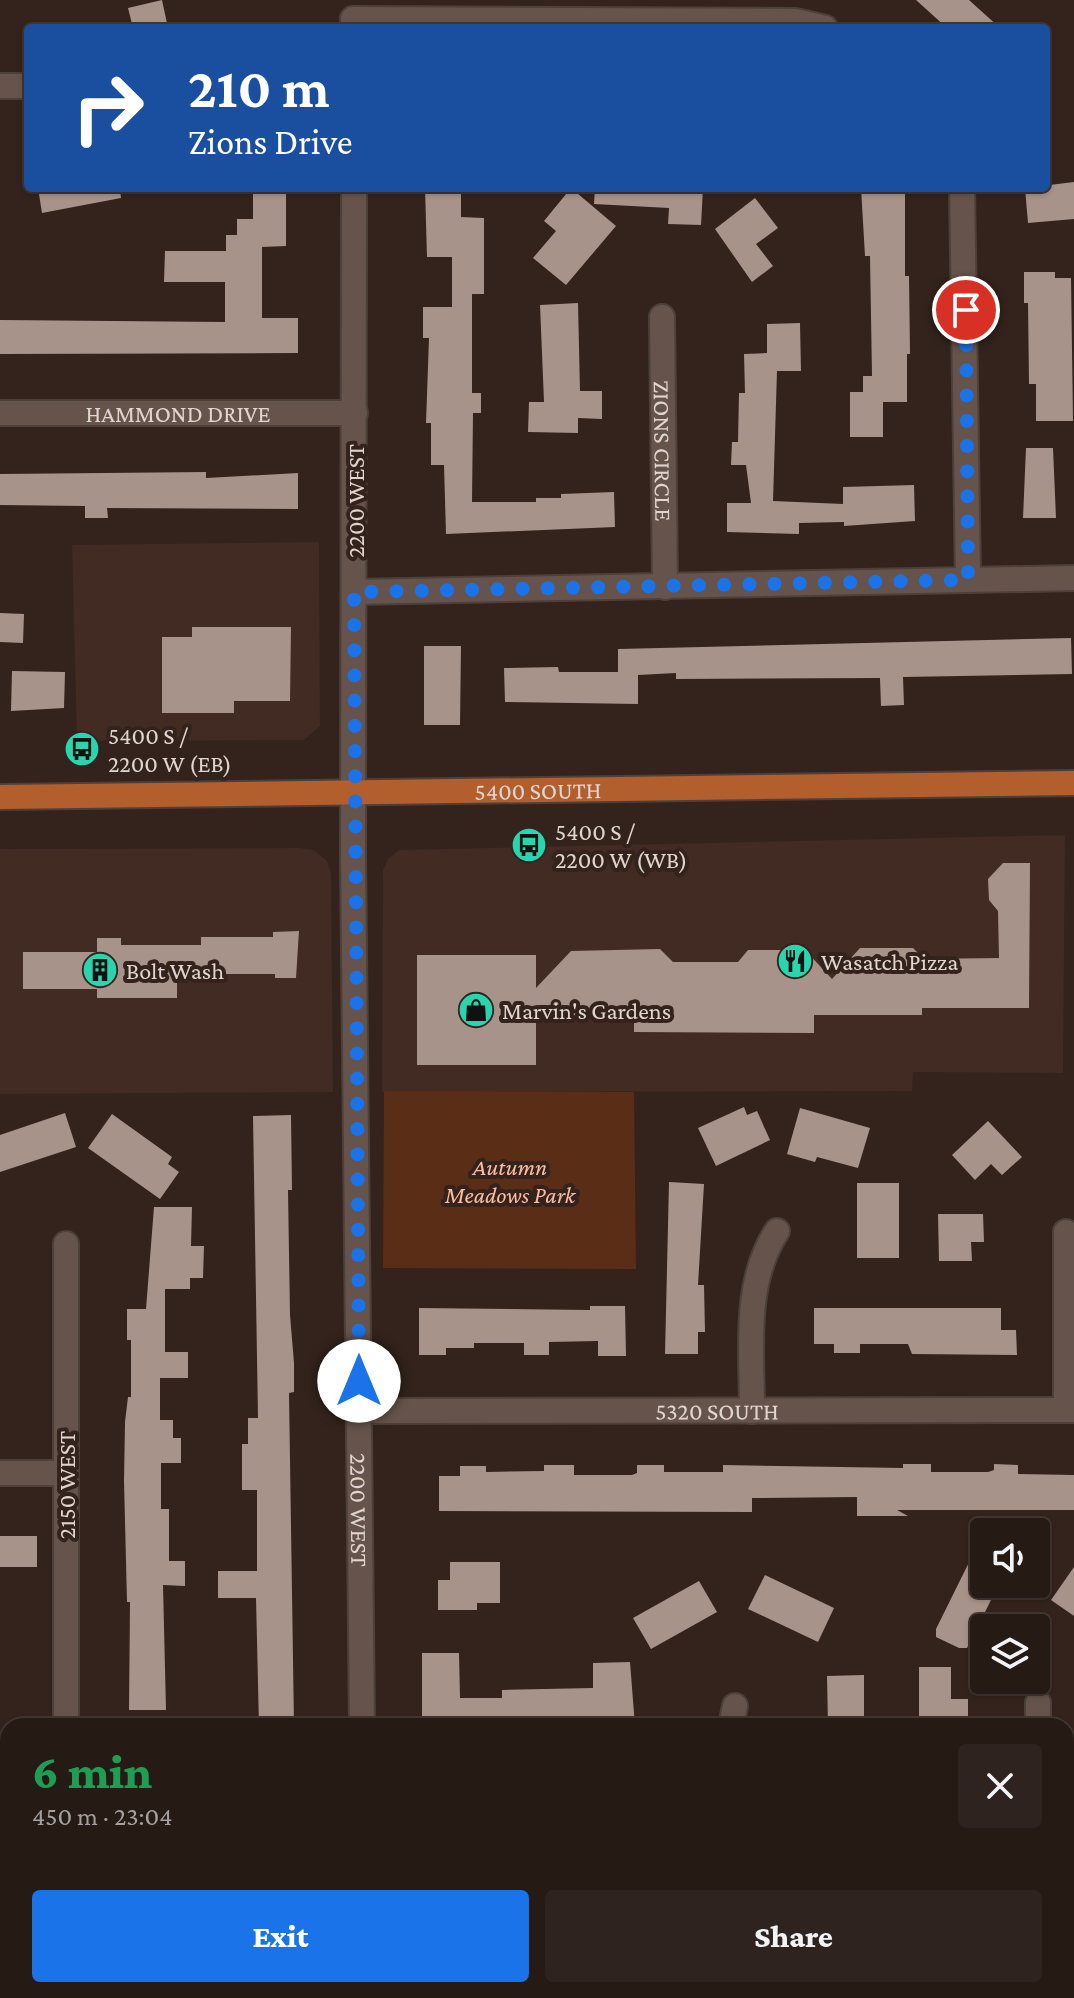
<!DOCTYPE html>
<html lang="en">
<head>
<meta charset="utf-8">
<style>
	:root { --surface:#261a15; --page:#2e231e; --text:#f1f3f6; --muted:#a4a1a0; --line:#423834; --accent:#1a73e8 }
	body { margin:0; font-family:"Crimson Pro",serif; background:var(--page); color:var(--text); height:100vh; display:flex; flex-direction:column; font-size:30px; white-space:nowrap }
	* { box-sizing:border-box; margin:0 }
	p { font-size:26px; color:var(--muted) }
	.icon { flex:none; width:44px; height:44px; fill:none; stroke:currentColor; stroke-width:2; stroke-linecap:round; stroke-linejoin:round }
	.map { position:relative; flex:1; overflow:hidden }
	.side { position:absolute; left:0px; top:1718px; width:1074px; height:280px; display:flex; flex-direction:column; background:var(--surface); border-radius:24px 24px 0 0; box-shadow:0 2px 6px #0004,0 0 0 2px var(--line) }
	.side>* { flex:none }
	.hud { position:absolute; left:24px; top:24px; width:1026px; height:168px; border-radius:8px; box-shadow:0 2px 6px #0004,0 0 0 2px var(--line); background:#1a4fa0; color:#fff; overflow:hidden }
	.fabs { position:absolute; left:970px; top:1518px; display:grid; gap:16px }
	.fabs a { display:grid; place-items:center; width:80px; height:80px; border-radius:8px; background:var(--surface); box-shadow:0 2px 6px #0004,0 0 0 2px var(--line); font-size:40px }
	.pin { position:absolute; display:grid; place-items:center; width:68px; height:68px; color:#fff; margin:-34px; border:4px solid #fff; border-radius:50%; box-shadow:0 2px 8px #0007 }
	.me { position:absolute; width:88px; margin:-44px; rotate:0deg; stroke-linejoin:round; filter:drop-shadow(0 0 6px #0008) }
	.turn { display:flex; align-items:center; gap:28px; height:168px; padding:0 32px; font-size:36px }
	.turn .icon { width:104px; height:104px; stroke-width:2.5 }
	.turn b { display:block; font-size:56px; line-height:68px }
	.round { display:grid; place-items:center; flex:none; width:84px; height:84px; border-radius:8px; background:var(--page) }
	.headline { display:flex; align-items:center; justify-content:space-between; height:136px; padding:0 32px }
	h1 { font-size:48px; font-weight:800; line-height:60px; color:#1e9e55 }
	.cta { display:flex; gap:16px; margin-top:auto; padding:16px 32px }
	.cta a { flex:1; height:92px; border-radius:8px; background:var(--accent); color:#fff; font-size:32px; font-weight:800; line-height:92px; text-align:center }
	.cta a+a { background:var(--page); color:var(--text) }
	.map>svg:first-child { display:block }
	.built { fill:#412b22 }
	.green { fill:#5a2d17 }
	.building { fill:#a8938a }
	.lines { fill:none; stroke-linecap:round; stroke-linejoin:round }
	.minor-casing { stroke:#4d403b; stroke-width:28 }
	.major-casing { stroke:#4d403b; stroke-width:28 }
	.minor { stroke:#66544c; stroke-width:24 }
	.major { stroke:#b35e2d; stroke-width:24 }
	.route { stroke:#1a73e8; stroke-width:14; stroke-dasharray:0 25.2 }
	.labels { text-anchor:middle; dominant-baseline:central; stroke-width:8; stroke-linejoin:round; paint-order:stroke }
	.street-label { font-size:24px; fill:#e0d5d0; stroke:#33231c }
	.poi-label { font-size:24px; fill:#e0d5d0; stroke:#33231c; text-anchor:start }
	.park-label { font-size:24px; font-style:italic; fill:#fdbc9f; stroke:#33231c }
</style>
</head>
<body>
<div class="map">
<svg width="1074" height="1998" viewBox="0 0 1074 1998">
	<rect width="100%" height="100%" fill="#33231c"/>
	<path class="built" d="M319,542L320,726L304,740L77,741L72,545Z
		M1065,835L1063,1073L913,1072L912,1091L382,1092L383,870L388,859L399,850Z
		M300,848L314,850L327,861L331,873L333,1092L0,1094V849Z"/>
	<path class="green" d="M384,1091L634,1092L636,1269L383,1268Z"/>
	<path class="building" d="M162,0L168,28H133L128,8Z
		M916,0H969L1000,28H947Z
		M1074,182V219L1028,223L1025,188Z
		M38,188H120L121,198L42,213Z
		M253,188H286V246L262,247V318H298V353L0,354V320L225,322V282H164L165,251H226V235H237V219H253Z
		M425,188H461V217L484,218V294H472V393H481V413H473L472,502H536V498H561V494L614,492L615,527L446,534L444,465H431V423H426L429,338H423V307H452V257H427Z
		M571,188L616,226L566,285L533,258L556,231L544,221Z
		M595,188H703L701,225L668,224L669,208L594,204Z
		M861,188H905V276H909L910,354H907V402H883V437H850V392H863V376H872L870,256H865Z
		M755,198L778,228L756,244L773,266L752,282L715,229Z
		M1024,272H1055V278H1071L1073,421H1036V384H1029L1028,303H1024Z
		M578,303L580,391H602V419L578,418V433L528,432L529,402H544L540,305Z
		M800,323L801,371H777L773,501L843,504V487L914,485L915,521L844,526V522L799,523V534L727,532V503H751L746,465H731L732,442H738L739,393H745L744,354L767,353V324Z
		M1026,448H1053L1056,518H1023Z
		M206,472V478L298,473V509L107,508L108,518H85V506L0,505V474Z
		M0,613L24,614L23,643L0,642Z
		M192,627H291L290,701H234V713H162V637H192Z
		M1071,638L1072,674L903,677L904,705L881,706L880,678L676,679V673L638,675V704L505,702L504,668L558,667L559,672H618V649Z
		M424,646H461L460,725H424Z
		M12,671L65,672L64,708L11,711Z
		M1003,863H1030L1029,1008H922V1015H814V1033L634,1032V1016L536,1015V1065H417V955H536V988L571,951L660,949L673,962H738L748,950H805L832,979L860,948H913L924,959L999,958L998,911L989,900L988,879Z
		M299,931L296,978H275V974H221V971L177,972V998H97V989H23V952H97V938H121V945H201V937H273V932Z
		M744,1107L747,1115L757,1111L770,1140L716,1166L698,1128Z
		M800,1108L870,1128L858,1168L817,1157L815,1162L787,1154Z
		M65,1113L76,1147L0,1172V1135Z
		M112,1114L172,1157L168,1164L179,1172L160,1199L88,1148Z
		M291,1115L292,1190H288L290,1315L294,1363V1392L289,1393L294,1726H259L256,1598H218V1571H257V1490H242V1444H248V1418H258L253,1116Z
		M988,1121L1022,1157L1002,1175L991,1164L975,1180L952,1155Z
		M669,1182L704,1184L698,1285H704L705,1332H698V1354H665Z
		M857,1183H899V1258H857Z
		M154,1207H192L191,1246H204L203,1278H190V1289H165V1352H188V1378H160V1420H173V1438H181V1463H161V1509H169V1561H185V1586L163,1585L166,1710H129L130,1602H127L124,1481L125,1422L128,1397H131V1340H127V1309H146Z
		M938,1214H983L984,1242H971L972,1261H939Z
		M590,1306H625L626,1356H598V1341L549,1342V1355H524V1343H474V1348H446V1355H419V1308L590,1310Z
		M814,1308H1001V1330H1016L1017,1355L912,1354L908,1344H860V1353H834V1344H814Z
		M903,1464H931V1472H988L994,1470V1464L1018,1465V1474L1074,1475V1510H897L908,1516H857V1497L752,1498V1512L439,1511V1476H460V1466H486V1472L544,1471V1465H574V1475H632L637,1473V1465H664V1472H723V1465L903,1468Z
		M984,1532V1584H999L967,1648H959L936,1637V1629Z
		M0,1536H37V1567H0Z
		M450,1562H500V1603H477V1610H438V1580H450Z
		M1074,1567V1616L1051,1600Z
		M765,1575L834,1608L818,1642L748,1609Z
		M699,1581L717,1612L651,1649L633,1618Z
		M422,1653H459L460,1698H502V1690L593,1688V1663L630,1662L635,1726H422Z
		M919,1667H951V1699H968V1726H919Z
		M864,1675V1726H828L827,1676Z"/>
	<g class="lines">
		<defs>
			<g id="minor">
				<path d="M353,19L795,21L825,28"/>
				<path d="M0,86H28"/>
				<path id="s1" d="M354,188L353,855L362,1726"/>
				<path d="M962,188L968,580"/>
				<path id="s2" d="M662,317L665,587"/>
				<path id="s3" d="M0,413H355"/>
				<path d="M354,592L1074,578"/>
				<path d="M66,1244V1726"/>
				<path d="M1066,1410V1232"/>
				<path id="s4" d="M359,1411L1074,1410"/>
				<path d="M752,1411C752,1350 743,1283 777,1231"/>
				<path d="M0,1473H66"/>
				<path d="M1038,1703V1726"/>
				<path d="M731,1726L735,1706"/>
				<path d="M1066,1794H1074"/>
				<path d="M365,1990V1998"/>
				<path d="M66,1998V1990"/>
			</g>
			<g id="major">
				<path id="s5" d="M0,797L1074,783"/>
			</g>
		</defs>
		<use href="#minor" class="minor-casing"/>
		<use href="#major" class="major-casing"/>
		<use href="#minor" class="minor"/>
		<use href="#major" class="major"/>
	</g>
	<g class="lines">
		<path class="route" d="M359,1381L354,592L968,580L966,310"/>
	</g>
	<defs>
		<symbol id="bus-disc" viewBox="-11 -11 22 22"><circle r="9.5" fill="#29d5ad" stroke="#33231c"/><path d="M-5-6H5V4H4V6H2V4H-2V6H-4V4H-5ZM-3.5-4V0h7V-4ZM-3.5 1.2v1.5H-2V1.2ZM2 1.2v1.5H3.5V1.2Z" fill="#111"/></symbol>
		<symbol id="restaurant-disc" viewBox="-11 -11 22 22"><circle r="9.5" fill="#29d5ad" stroke="#33231c"/><path d="M-5-6h1v4h1v-4h1v4h1v-4h1v5L-1.5 .5V6h-2V.5L-5-1ZM5-6V6H3V1.5H1.5Q1.5-4 5-6Z" fill="#111"/></symbol>
		<symbol id="building-disc" viewBox="-11 -11 22 22"><circle r="9.5" fill="#29d5ad" stroke="#33231c"/><path d="M-4-6H4V6H1V3H-1V6H-4ZM-2.5-4.3h1.7v1.8h-1.7ZM.8-4.3h1.7v1.8H.8ZM-2.5-1h1.7V.8h-1.7ZM.8-1h1.7V.8H.8Z" fill="#111"/></symbol>
		<symbol id="shop-disc" viewBox="-11 -11 22 22"><circle r="9.5" fill="#29d5ad" stroke="#33231c"/><path d="M-5-2.5h2.3a2.7 3.5 0 0 1 5.4 0H5L5.5 6h-11ZM-1.5-2.5h3a1.5 2.3 0 0 0-3 0Z" fill="#111"/></symbol>
	</defs>
	<g fill-rule="evenodd">
		<use href="#bus-disc" x="62" y="729" width="40" height="40"/>
		<use href="#bus-disc" x="509" y="825" width="40" height="40"/>
		<use href="#restaurant-disc" x="775" y="941" width="40" height="40"/>
		<use href="#building-disc" x="80" y="950" width="40" height="40"/>
		<use href="#shop-disc" x="456" y="990" width="40" height="40"/>
	</g>
	<g class="labels">
		<g class="street-label">
			<text stroke="none"><textPath href="#s3" startOffset="178">HAMMOND DRIVE</textPath></text>
			<text stroke="none"><textPath href="#s2" startOffset="134">ZIONS CIRCLE</textPath></text>
			<text transform="translate(355 501) rotate(-90)">2200 WEST</text>
			<text stroke="none"><textPath href="#s5" startOffset="538">5400 SOUTH</textPath></text>
			<text stroke="none"><textPath href="#s4" startOffset="358">5320 SOUTH</textPath></text>
			<text transform="translate(66 1485) rotate(-90)">2150 WEST</text>
			<text stroke="none"><textPath href="#s1" startOffset="1322">2200 WEST</textPath></text>
		</g>
		<g class="poi-label">
			<text x="108" y="735">5400 S /<tspan x="108" dy="28">2200 W (EB)</tspan></text>
			<text x="555" y="831">5400 S /<tspan x="555" dy="28">2200 W (WB)</tspan></text>
			<text x="821" y="961">Wasatch Pizza</text>
			<text x="126" y="970">Bolt Wash</text>
			<text x="502" y="1010">Marvin's Gardens</text>
		</g>
		<g class="park-label">
			<text x="510" y="1166">Autumn<tspan x="510" dy="28">Meadows Park</tspan></text>
		</g>
	</g>
</svg>
<div class="fabs">
<a><svg class="icon" aria-label="sound" viewBox="0 0 24 24"><path d="M4 9h4l5-4v14l-5-4H4zM17 9q2 3 0 6"/></svg></a>
<a><svg class="icon" aria-label="layers" viewBox="0 0 24 24"><path d="M12 4l9 5-9 5-9-5zM3 14l9 5 9-5"/></svg></a>
</div>
<div class="pin" style="left:966px;top:310px;background:#d93025"><svg class="icon" aria-label="arrive" viewBox="0 0 24 24"><path d="M6 21V4h12l-3 4 3 4H6"/></svg></div>
<svg class="me" style="left:359px;top:1381px" viewBox="-20 -20 40 40"><circle r="19" fill="#fff"/><path d="M0-13L10 11 0 6-10 11z" fill="#1a73e8"/></svg>
<div class="hud">
<div class="turn"><svg class="icon" aria-label="right" viewBox="0 0 24 24"><path d="M7 20v-9h11M14 6l5 5-5 5"/></svg><div><b>210 m</b>Zions Drive</div></div>
</div>
<section class="side">
<div class="headline"><div><h1>6 min</h1><p>450 m · 23:04</p></div><a class="round"><svg class="icon" aria-label="close" viewBox="0 0 24 24"><path d="M6 6l12 12M18 6L6 18"/></svg></a></div>
<div class="cta"><a>Exit</a><a>Share</a></div>
</section>
</div>
</body>
</html>
